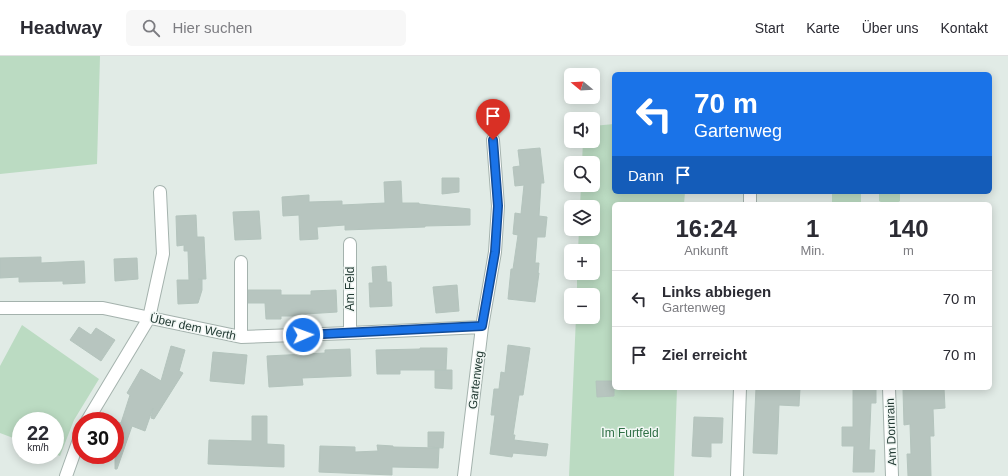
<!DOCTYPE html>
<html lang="de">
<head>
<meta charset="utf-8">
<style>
	:root { --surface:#fff; --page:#f7f7f7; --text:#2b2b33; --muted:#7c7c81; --line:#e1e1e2 }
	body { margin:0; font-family:Helvetica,sans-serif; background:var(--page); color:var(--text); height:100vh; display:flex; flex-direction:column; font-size:15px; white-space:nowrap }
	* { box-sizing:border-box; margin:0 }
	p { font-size:13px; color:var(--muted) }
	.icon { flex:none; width:22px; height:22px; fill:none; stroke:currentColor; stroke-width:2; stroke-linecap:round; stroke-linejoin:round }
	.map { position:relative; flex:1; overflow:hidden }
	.panel { position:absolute; left:612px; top:146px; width:380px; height:188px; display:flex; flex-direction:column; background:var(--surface); border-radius:6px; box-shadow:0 2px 10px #0003 }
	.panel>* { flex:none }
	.hud { position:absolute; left:612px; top:16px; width:380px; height:122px; border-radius:6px; box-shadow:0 2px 10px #0003; background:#1a73e8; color:#fff; overflow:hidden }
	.needle { width:26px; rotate:288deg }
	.fabs { position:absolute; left:564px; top:12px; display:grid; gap:8px }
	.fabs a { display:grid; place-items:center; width:36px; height:36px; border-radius:6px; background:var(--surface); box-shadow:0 2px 10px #0003; font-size:20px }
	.speed { position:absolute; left:12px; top:356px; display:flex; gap:8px; font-size:20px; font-weight:700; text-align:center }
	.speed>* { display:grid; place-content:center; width:52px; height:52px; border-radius:50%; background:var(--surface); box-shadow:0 2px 10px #0003; line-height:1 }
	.speed small { font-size:10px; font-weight:400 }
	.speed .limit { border:6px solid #d22; background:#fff; color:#111 }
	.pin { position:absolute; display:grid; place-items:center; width:34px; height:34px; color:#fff; margin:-41px -17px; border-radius:50% 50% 50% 0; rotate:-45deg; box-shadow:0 0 4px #0007 }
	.pin .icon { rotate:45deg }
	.me { position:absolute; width:44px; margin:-22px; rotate:88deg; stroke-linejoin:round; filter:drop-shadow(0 0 3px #0008) }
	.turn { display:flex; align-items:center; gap:14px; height:84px; padding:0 16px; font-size:18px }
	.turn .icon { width:52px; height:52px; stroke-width:2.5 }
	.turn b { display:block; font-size:28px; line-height:34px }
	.then { display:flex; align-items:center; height:38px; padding:0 16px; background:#0003; gap:8px; font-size:15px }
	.eta { display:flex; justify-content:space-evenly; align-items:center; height:68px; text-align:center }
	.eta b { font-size:24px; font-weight:700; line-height:28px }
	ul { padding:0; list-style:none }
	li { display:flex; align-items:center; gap:12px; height:56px; padding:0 16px; border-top:1px solid var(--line) }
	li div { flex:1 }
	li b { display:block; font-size:15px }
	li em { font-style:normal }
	header { display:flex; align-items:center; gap:24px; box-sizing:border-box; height:56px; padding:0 20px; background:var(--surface); border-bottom:1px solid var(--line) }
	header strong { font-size:19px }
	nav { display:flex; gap:22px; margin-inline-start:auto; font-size:14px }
	.search { width:280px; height:36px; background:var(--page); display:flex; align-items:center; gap:10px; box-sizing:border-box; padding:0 14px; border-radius:6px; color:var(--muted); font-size:15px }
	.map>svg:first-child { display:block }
	.green { fill:#bbdbc2 }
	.building { fill:#b7c5bf; stroke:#b4c4bd }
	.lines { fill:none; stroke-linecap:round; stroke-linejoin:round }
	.street-casing { stroke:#a4b2ad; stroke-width:14 }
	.street { stroke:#fff; stroke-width:12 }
	.route-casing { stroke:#114b97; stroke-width:10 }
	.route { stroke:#1a73e8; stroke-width:7 }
	.labels { text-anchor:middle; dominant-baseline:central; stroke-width:3; stroke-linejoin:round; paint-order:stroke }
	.street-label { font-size:12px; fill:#223a33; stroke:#f1f7f4 }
	.park-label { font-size:12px; fill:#2f6f45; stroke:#f1f7f4 }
</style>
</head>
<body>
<header>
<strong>Headway</strong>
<div class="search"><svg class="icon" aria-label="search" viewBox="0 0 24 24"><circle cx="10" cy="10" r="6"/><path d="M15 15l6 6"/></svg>Hier suchen</div>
<nav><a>Start</a><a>Karte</a><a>Über uns</a><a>Kontakt</a></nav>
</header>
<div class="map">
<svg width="1008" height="420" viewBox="0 0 1008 420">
	<rect width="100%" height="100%" fill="#e1ebe6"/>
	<path class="green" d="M0,0H100L97,108L0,118Z
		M614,68V136H685L684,148H614V332H677L674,420H569L576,261H593V239H577V217H593V195H578L579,173H593V151H580L581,129H593V107H582L583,85H593V70Z
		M832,136H861V146L832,147Z
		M879,136H900V145C894,150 886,149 879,145Z
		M22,269L99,323L74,364L60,400L55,398V365H21V385L0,377V310Z"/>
	<path class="building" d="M540,92L544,127H541L539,160L547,161L545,181H537L535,207H539L538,217H539L535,246L508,243L511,213H513L518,179L513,178L515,157L521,158L524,129L515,130L513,111L520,110L518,94Z
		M442,122H459V136L442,138Z
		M401,125L402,147H419V148L470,153V169L425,170V171L345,174V169L317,171L318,183L300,184L299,159L283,160L282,141L309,139V146L342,145V149L385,147L384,126Z
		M259,155L261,183L235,184L233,156Z
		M196,159L197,181H204L206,223H198H202V234L198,247L178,248L177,224H189L188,195H184V189L177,190L176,160Z
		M41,201V207L84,205L85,227L63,228V225L19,226V221L0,222V202Z
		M137,202L138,223L115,225L114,203Z
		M386,210L387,226H391L392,250L370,251L369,227H373L372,211Z
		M457,229L459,255L436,257L433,231Z
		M248,234H281V239H311V235L336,234L337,256L306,258V260H281V263H266L265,247H248Z
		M79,271L91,279L96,272L115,284L101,305L70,284Z
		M508,289L530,292L523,339H519L513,379H515L514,384L548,388L546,400L513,397L512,401L490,398L495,359H491L494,333H499L501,316L505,317Z
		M171,290L185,294L179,315L183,317L154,363L151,362L153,352L145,375L132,370L117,413H115V365L121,367L130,339L127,337L141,313L161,325Z
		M420,292H447L446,314H400V318H377L376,294L420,293Z
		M350,293L351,320L302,322L303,329L269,331L267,300L325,297V294Z
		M213,296L247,299L244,328L210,325Z
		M435,314H452V333L435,332Z
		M596,325H614V340L597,341Z
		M756,332H800L799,350L779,349L777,398L753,397Z
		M853,332H876V347H871L869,394H875L874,416H853L854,390H842V371H853Z
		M944,332L945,352L933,353L934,380H930L931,420H908L907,398H911L910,368L904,369L903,334Z
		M252,360H267V388L284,389V411L208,408L209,384L252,385Z
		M694,361L723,362L722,387H711V401L692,400Z
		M428,376H444L443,392L428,391Z
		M377,389L393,390V391L439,392L438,412L392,411V419L319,416L320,390L355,391V396L378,395Z"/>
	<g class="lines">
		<defs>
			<path id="street" d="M750,148V136
				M0,252H103L241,281L350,277L482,271
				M350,277V188
				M241,281V206
				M889,332L892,420
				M87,365L149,262L163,198L160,136
				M66,420L81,378
				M464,420L482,271L495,196L498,150L493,84
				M737,420L740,332"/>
		</defs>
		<use href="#street" class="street-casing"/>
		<use href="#street" class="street"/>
	</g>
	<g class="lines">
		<defs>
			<path id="route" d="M303,279L482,270L495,196L498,150L493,84"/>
		</defs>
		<use href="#route" class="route-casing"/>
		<use href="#route" class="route"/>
	</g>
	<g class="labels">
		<g class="street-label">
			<text transform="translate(350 233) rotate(-90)">Am Feld</text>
			<text transform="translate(193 271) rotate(12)">Über dem Werth</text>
			<text transform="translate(476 324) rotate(-83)">Gartenweg</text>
			<text transform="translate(891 376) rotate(-92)">Am Dornrain</text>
		</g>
		<g class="park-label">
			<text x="630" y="377">Im Furtfeld</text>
		</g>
	</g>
</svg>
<div class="fabs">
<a><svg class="needle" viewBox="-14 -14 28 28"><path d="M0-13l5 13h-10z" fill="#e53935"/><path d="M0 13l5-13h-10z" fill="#7c7c81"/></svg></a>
<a><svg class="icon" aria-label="sound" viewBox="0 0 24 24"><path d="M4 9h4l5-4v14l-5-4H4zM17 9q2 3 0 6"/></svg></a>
<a><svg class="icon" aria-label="search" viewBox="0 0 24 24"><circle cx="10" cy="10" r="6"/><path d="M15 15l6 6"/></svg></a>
<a><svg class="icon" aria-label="layers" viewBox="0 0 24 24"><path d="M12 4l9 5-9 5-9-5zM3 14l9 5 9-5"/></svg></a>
<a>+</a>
<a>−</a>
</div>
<div class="speed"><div>22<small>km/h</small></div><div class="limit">30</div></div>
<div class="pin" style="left:493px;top:84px;background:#d93025"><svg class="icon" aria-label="arrive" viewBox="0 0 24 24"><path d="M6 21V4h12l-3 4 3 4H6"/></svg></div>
<svg class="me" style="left:303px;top:279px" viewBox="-20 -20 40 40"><circle r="17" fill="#1a73e8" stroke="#fff" stroke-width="3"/><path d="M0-11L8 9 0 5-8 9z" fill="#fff"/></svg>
<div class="hud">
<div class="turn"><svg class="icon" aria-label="left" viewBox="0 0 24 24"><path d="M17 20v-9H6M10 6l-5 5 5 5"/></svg><div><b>70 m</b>Gartenweg</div></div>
<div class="then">Dann<svg class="icon" aria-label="arrive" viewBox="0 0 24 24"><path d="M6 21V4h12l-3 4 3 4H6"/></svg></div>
</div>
<section class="panel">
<div class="eta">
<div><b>16:24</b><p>Ankunft</p></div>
<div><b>1</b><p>Min.</p></div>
<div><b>140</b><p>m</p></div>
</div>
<ul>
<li><svg class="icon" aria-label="left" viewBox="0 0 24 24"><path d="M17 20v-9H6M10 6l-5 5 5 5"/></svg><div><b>Links abbiegen</b><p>Gartenweg</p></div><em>70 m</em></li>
<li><svg class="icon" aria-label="arrive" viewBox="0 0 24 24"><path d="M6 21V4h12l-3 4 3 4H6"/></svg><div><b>Ziel erreicht</b></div><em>70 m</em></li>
</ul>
</section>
</div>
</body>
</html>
